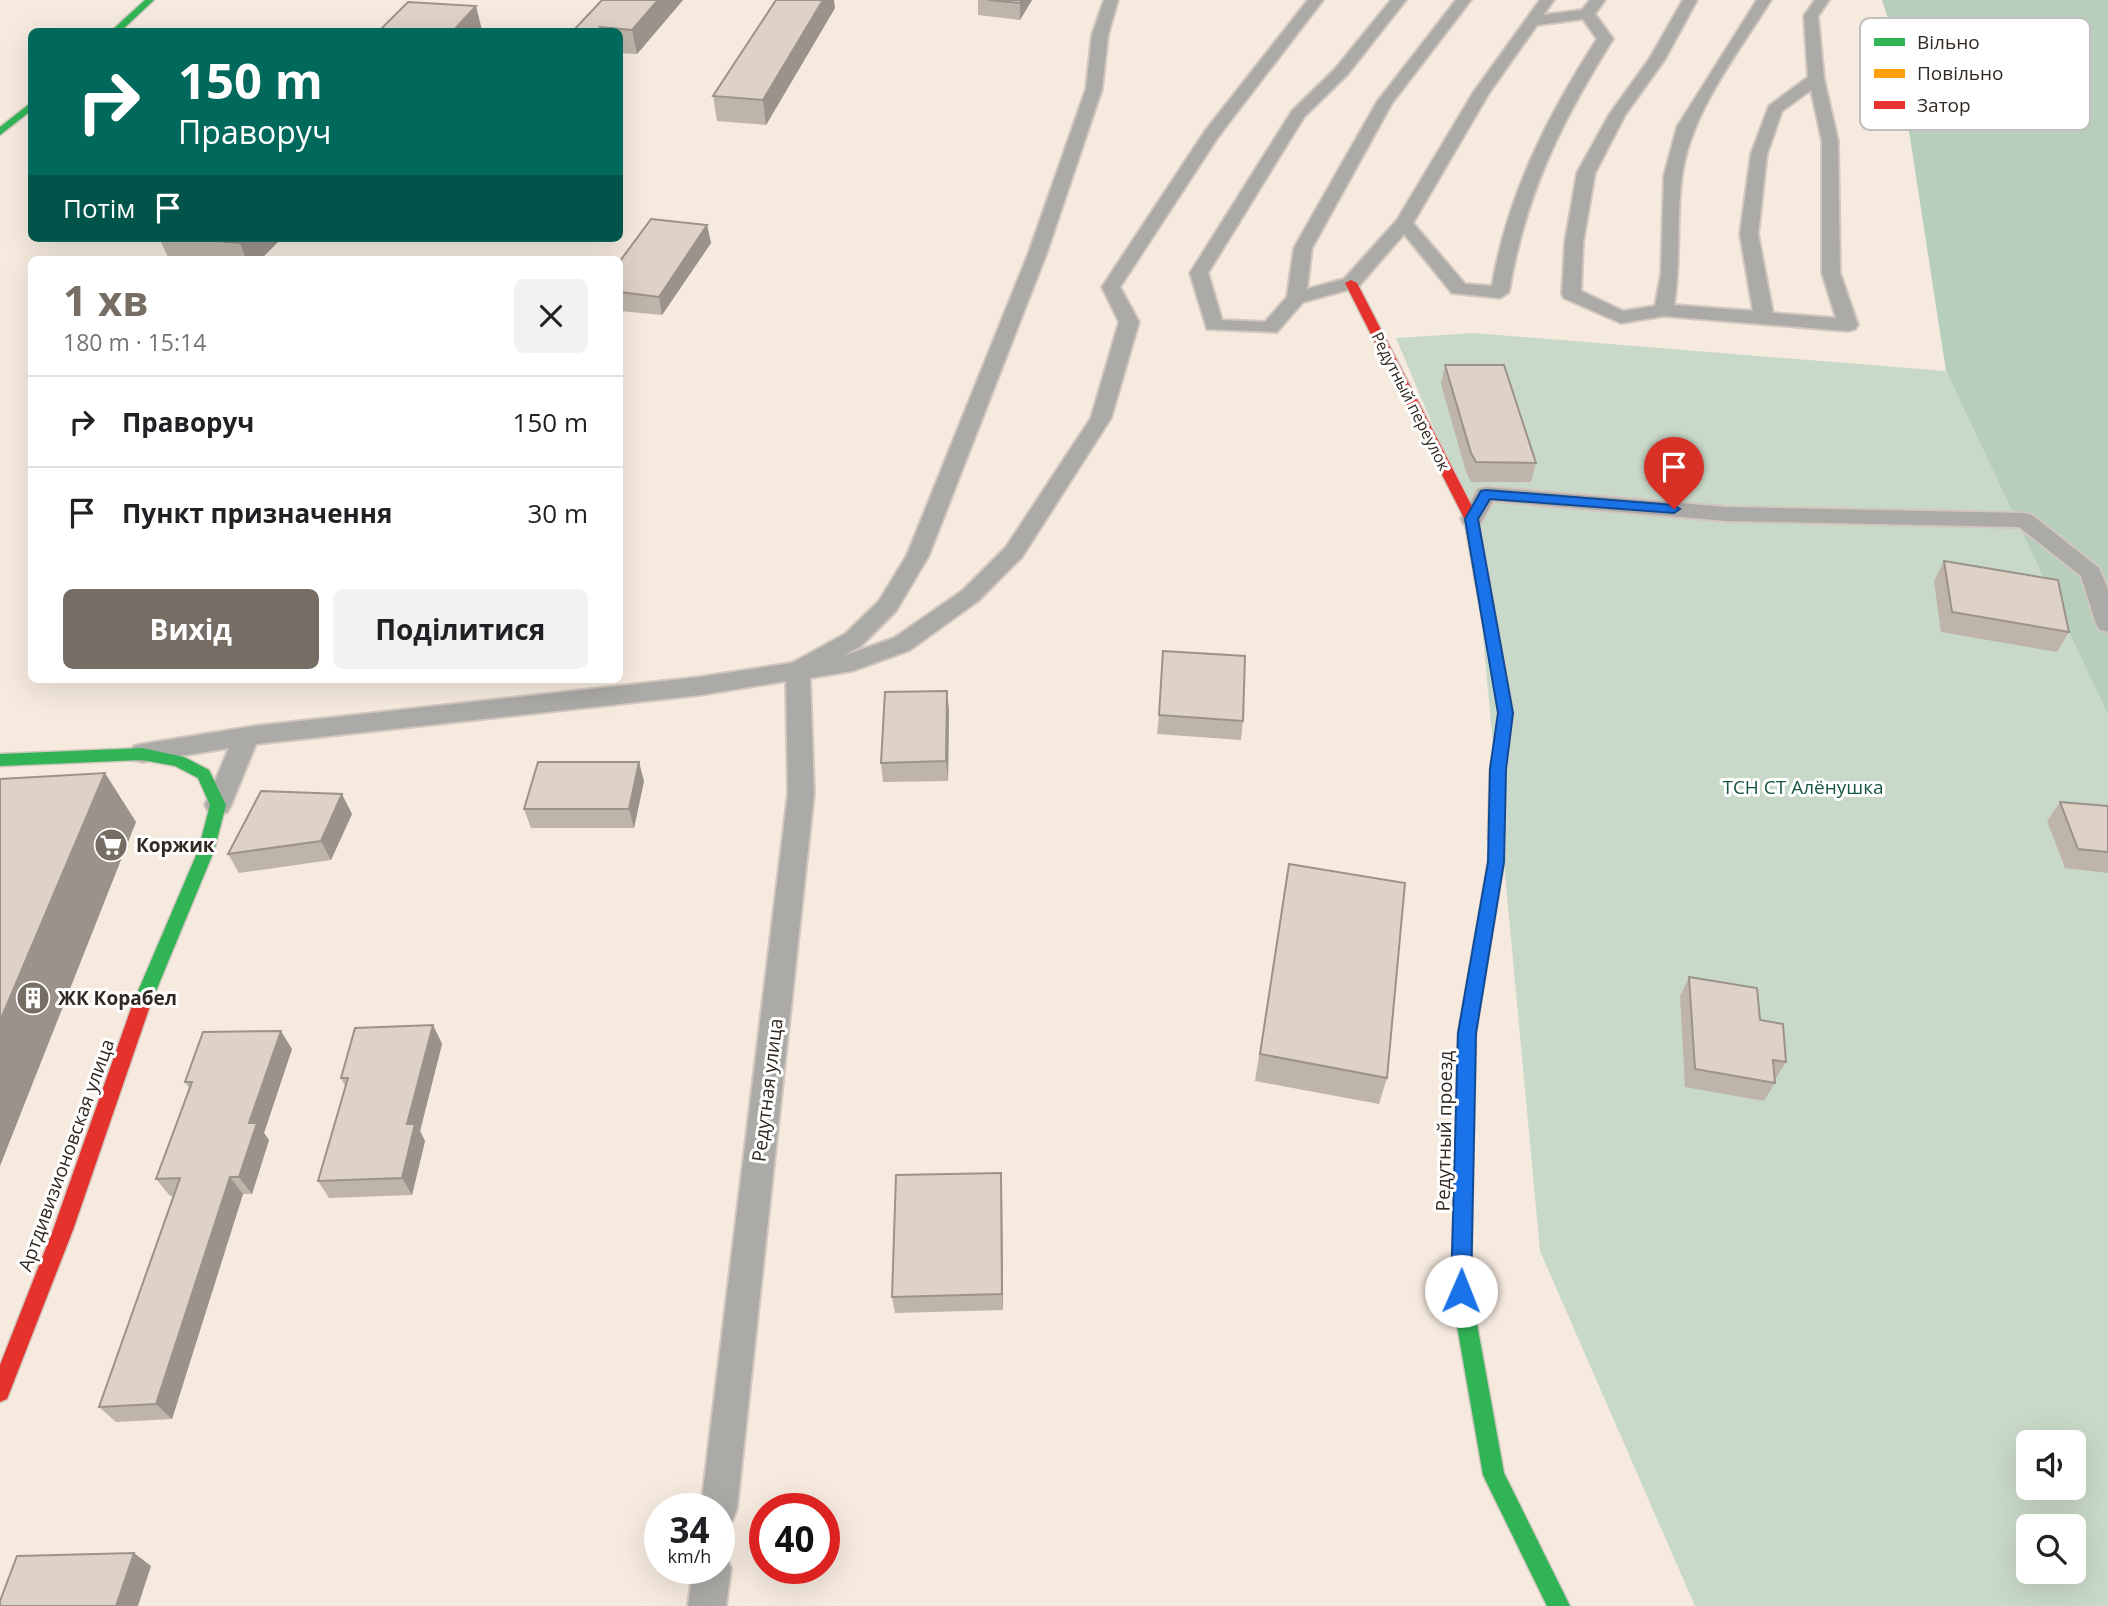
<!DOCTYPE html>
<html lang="uk">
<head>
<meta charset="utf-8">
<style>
	:root { --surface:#fff; --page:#f2f2f2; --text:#202124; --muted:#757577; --line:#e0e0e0; --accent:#766d64 }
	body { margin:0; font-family:"Open Sans",sans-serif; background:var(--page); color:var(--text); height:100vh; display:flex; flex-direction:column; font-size:26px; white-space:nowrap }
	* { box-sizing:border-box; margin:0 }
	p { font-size:23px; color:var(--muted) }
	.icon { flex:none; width:38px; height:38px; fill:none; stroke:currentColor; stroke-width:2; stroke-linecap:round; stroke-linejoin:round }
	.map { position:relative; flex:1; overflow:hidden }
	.panel { position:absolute; left:28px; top:256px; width:595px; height:427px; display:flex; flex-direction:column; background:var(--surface); border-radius:10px; box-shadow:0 7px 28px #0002 }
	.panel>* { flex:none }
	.hud { position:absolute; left:28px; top:28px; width:595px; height:214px; border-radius:10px; box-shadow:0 7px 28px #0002; background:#00695c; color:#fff; overflow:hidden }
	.tools { position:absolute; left:2016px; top:1430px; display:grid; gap:14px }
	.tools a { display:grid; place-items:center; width:70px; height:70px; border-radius:10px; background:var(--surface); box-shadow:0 7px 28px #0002; font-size:35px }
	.speed { position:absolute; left:644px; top:1493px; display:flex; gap:14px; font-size:35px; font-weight:700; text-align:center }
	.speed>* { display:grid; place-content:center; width:91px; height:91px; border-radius:50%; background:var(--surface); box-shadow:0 7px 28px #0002; line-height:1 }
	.speed small { font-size:18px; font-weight:400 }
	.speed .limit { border:10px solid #d22; background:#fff; color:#111 }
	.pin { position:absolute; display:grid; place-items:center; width:60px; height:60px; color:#fff; margin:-72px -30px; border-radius:50% 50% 50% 0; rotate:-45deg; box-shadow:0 0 7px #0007 }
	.pin .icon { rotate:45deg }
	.me { position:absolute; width:77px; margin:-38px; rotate:1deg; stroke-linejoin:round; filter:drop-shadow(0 0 5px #0008) }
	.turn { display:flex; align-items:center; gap:24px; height:147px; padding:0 35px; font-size:32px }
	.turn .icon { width:91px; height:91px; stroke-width:2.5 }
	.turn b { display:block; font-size:49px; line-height:60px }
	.then { display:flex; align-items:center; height:66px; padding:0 35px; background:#0003; gap:14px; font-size:26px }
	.round { display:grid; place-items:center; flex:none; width:74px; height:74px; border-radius:10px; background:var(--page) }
	.head { display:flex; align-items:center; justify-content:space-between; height:119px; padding:0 35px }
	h1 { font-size:42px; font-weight:700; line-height:52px; color:var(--accent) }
	.primary-button { display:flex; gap:14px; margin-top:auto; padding:14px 35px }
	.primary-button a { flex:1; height:80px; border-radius:10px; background:var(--accent); color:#fff; font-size:28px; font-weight:700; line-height:80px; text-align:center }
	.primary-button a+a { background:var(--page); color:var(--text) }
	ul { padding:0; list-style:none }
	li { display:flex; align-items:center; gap:21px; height:91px; padding:0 35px; border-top:2px solid var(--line) }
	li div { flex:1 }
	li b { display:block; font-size:26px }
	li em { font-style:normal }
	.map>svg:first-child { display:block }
	.green { fill:#c9d9c9; fill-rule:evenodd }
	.forest { fill:#b7cebc }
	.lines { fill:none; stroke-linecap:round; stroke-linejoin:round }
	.lane-casing { stroke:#d1c7bf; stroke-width:4 }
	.fast-casing { stroke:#d1c7bf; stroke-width:3 }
	.slow-casing { stroke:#d1c7bf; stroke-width:3 }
	.jam-casing { stroke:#d1c7bf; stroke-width:3 }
	.lane { fill:#acaaa6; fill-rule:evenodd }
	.fast { fill:#30b455; fill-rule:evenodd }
	.slow { fill:#ff9f0a; fill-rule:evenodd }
	.jam { fill:#e5322d; fill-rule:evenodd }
	.wall { fill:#bfb4aa }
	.shaded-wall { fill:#9b928b }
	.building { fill:#ded1c6; stroke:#9b928b; stroke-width:2 }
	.route { fill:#1a73e8; stroke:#114b97; stroke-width:2 }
	.labels { text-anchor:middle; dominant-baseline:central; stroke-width:6; stroke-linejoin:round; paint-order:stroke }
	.far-street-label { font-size:16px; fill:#312922; stroke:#fff }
	.park-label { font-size:19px; fill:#17563e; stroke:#fff }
	.poi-label { font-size:19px; font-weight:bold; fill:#312922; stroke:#fff; text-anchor:start }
	.street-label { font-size:19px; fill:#312922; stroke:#fff }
	.key { fill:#fff; stroke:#c1bfbd; stroke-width:2 }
	.key-label { font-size:19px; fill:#312922 }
</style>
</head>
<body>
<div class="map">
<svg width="2108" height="1606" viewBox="0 0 2108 1606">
	<rect width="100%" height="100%" fill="#f6eadf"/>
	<path class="green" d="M1474,333L1946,371L2108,715V1606H1695L1540,1251L1472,519L1396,338ZM2028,1442H2074V1488H2028ZM2028,1526H2074V1572H2028Z"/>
	<path class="forest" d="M1882,0H2108V715L1946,371L1895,40Z"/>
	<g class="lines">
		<defs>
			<path id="lane" d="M1104,0H1118L1108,35L1102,89L1047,252L929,555L896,611L861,646L843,656L894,638L962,591L1006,547L1091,418L1119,322L1102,287L1205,131L1308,0H1323L1218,137L1120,287L1139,322L1111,418L1022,557L978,601L910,650L852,671L810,678L814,793L737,1508L732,1521L719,1526V1508H701L788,793L786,681L700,695L256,744L231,805L227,812L218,815L209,812L205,805L229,748L143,762L134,760L130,753L134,746L143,744L255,726L700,677L792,663L845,634L879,601L907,555L1029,252L1086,89L1092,35Z
				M1391,0H1406L1347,75L1304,117L1208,273L1222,320L1265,322L1287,297L1294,248L1377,102L1456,0H1471L1392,103L1312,248L1307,289L1344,279L1397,220L1473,93L1540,0H1554L1543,15L1582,10L1590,0H1605L1595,14L1613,39C1561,122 1525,195 1509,292L1500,298L1452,293L1404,234L1358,287L1303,302L1277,332L1207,329L1190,273L1292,111L1335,69ZM1583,19L1597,39C1547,117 1508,194 1492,286L1465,284L1413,223L1489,93L1537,25Z
				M1683,0H1697L1665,59L1625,115L1595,173L1583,242L1581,291L1623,311L1655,306L1661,275L1664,176L1677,127L1757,0H1771C1738,53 1690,113 1682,176C1676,219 1681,262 1674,305L1753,311L1740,234L1751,154L1769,106L1808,77L1804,16L1815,0H1829L1818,16L1824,79L1838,141L1840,273L1858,325L1855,329L1848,331L1664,316L1621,323L1564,298L1562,294L1565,242L1577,173L1609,115L1650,58ZM1811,90L1822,141V273L1836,318L1773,313L1758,234L1767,154L1782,111Z
				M1486,487L1727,507L2024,513L2032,515L2099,568L2108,589V632L2100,630L2096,624L2081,576L2019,527L1727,521L1493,501L1480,524H1464L1461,519L1478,489Z
				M719,1552L725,1555L731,1568L726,1606H688L693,1568H719Z"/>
			<path id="fast" d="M145,0H154L120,32H110Z
				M32,102V110L0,135V127Z
				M1471,514L1478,518L1513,713L1506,769L1504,839L1502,843H1490L1488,839L1490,769L1499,713L1464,518Z
				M142,748L184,757L209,770L226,805L214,851L151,1003L148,1008L142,1010L136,1008L133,1003L198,851L210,805L198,778L175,766L142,760L0,766V754Z
				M1464,1165L1471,1168L1473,1174L1471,1291L1504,1473L1570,1606H1547L1483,1475L1451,1291L1455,1174L1457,1168Z"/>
			<path id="slow" d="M1496,833L1502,835L1504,862L1476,1033L1473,1174L1471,1180L1464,1183L1457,1180L1455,1174L1458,1033L1488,862L1490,835Z"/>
			<path id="jam" d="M1351,280L1357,283L1478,518L1476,521L1471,522L1464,518L1345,283Z
				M142,996L148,998L151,1003L73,1230L7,1399L0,1402V1365L53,1230L133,1003L136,998Z"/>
		</defs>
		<use href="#lane" class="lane-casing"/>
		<use href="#fast" class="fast-casing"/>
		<use href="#slow" class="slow-casing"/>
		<use href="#jam" class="jam-casing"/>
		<use href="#lane" class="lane"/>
		<use href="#fast" class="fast"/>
		<use href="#slow" class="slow"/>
		<use href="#jam" class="jam"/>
	</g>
	<path class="wall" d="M683,0L637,54L620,53V32H572Z
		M978,0H1032L1020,20L978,15Z
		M835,8L766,125L717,121L713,96Z
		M707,225L711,243L662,315L620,311V261Z
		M159,238H282L261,259H169Z
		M1445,365L1536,463L1531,482H1471L1466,472L1441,384Z
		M1944,561L2069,632L2057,652L1941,632L1934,581Z
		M949,710L948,781L883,782L881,763Z
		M1159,715L1243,721L1241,740L1157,734Z
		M644,781L634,828H531L524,809Z
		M2060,802L2108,806V873L2065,868L2047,821Z
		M352,814L331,860L239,873L228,854Z
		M1289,864L1387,1078L1379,1104L1255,1081Z
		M1689,977L1760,1020L1786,1062L1775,1080V1083L1764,1101L1685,1087L1680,996Z
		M433,1025L442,1044L420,1131L425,1141L412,1195L329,1198L318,1181L345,1086L341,1078Z
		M292,1049L264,1133L269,1140L252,1194H243L172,1419L116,1422L99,1407L173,1196H170L156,1179L189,1088L185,1082Z
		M1002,1190L1003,1310L895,1313L892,1297Z"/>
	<path class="shaded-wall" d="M658,0H683L637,54L632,30Z
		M823,0H834L835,8L766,125L763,100Z
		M1022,0H1032L1020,20V3Z
		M476,6L482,30L481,32H452Z
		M707,225L711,243L662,315L659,297Z
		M245,238H282L261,259H246L240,243Z
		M947,691L949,710L948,781L946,761Z
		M639,762L644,781L634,828L629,809Z
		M105,773L136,822L0,1166V1021Z
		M342,794L352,814L331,860L321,841Z
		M433,1025L442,1044L420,1131L425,1141L412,1195L402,1178L407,1124Z
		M281,1031L292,1049L264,1133L269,1140L252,1194L239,1177L249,1123Z
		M1001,1173L1002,1190L1003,1310L1002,1294Z
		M230,1177L243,1194L172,1419L156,1404Z
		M134,1553L151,1566L138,1606H116Z"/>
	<path class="building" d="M602,0H658L632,30L600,27L605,32H572Z
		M776,0H823L763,100L713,96Z
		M988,0H1022L1020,3Z
		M408,2L476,6L452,32H378Z
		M651,219L707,225L659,297L620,292V261Z
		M183,238H245L240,243Z
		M1445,365H1504L1536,463L1476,462L1471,453Z
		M1944,561L2058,580L2069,632L1952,612Z
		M1163,651L1245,656L1243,721L1159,715Z
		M947,691L946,761L881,763L885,692Z
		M538,762H639L629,809H524Z
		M105,773L0,1021V779Z
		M261,791L342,794L321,841L228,854Z
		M2060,802L2108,806V852L2078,849Z
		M1289,864L1405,883L1387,1078L1260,1054Z
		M1689,977L1757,988L1760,1020L1783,1024L1786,1062L1773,1060L1775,1083L1695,1069Z
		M433,1025L407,1124H415L402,1178L318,1181L348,1078H341L355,1028Z
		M281,1031L249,1123H257L239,1177H230L156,1404L99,1407L180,1178L156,1179L192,1082H185L203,1032Z
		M1001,1173L1002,1294L892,1297L896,1175Z
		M134,1553L116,1606H0V1601L17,1556Z"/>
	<path class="route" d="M1486,490L1674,505L1680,509L1674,513L1490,499L1478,519L1513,713L1506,769L1504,862L1476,1033L1471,1291L1468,1298L1461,1300L1454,1298L1451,1291L1458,1033L1488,862L1490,769L1498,713L1465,519L1481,491Z"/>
	<defs>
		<symbol id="supermarket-disc" viewBox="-11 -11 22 22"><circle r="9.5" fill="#766d64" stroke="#fff"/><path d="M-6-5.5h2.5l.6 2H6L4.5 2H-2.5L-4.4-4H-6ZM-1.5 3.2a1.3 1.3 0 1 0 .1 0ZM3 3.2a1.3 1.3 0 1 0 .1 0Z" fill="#fff"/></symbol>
		<symbol id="building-disc" viewBox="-11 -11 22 22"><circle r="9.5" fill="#766d64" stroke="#fff"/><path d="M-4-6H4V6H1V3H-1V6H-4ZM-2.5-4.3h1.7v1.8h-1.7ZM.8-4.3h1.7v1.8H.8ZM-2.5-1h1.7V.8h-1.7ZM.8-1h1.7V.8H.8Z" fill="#fff"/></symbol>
	</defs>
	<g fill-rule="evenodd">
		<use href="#supermarket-disc" x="92" y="826" width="38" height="38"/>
		<use href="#building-disc" x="14" y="979" width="38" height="38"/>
	</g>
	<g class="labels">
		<g class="far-street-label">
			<text transform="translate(1411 401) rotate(63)">Редутный переулок</text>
		</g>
		<g class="park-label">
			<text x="1803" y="787">ТСН СТ Алёнушка</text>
		</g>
		<g class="poi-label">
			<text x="136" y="845">Коржик</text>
			<text x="58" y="998">ЖК Корабел</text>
		</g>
		<g class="street-label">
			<text transform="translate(767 1090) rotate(-83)">Редутная улица</text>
			<text transform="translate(1444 1131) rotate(-89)">Редутный проезд</text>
			<text transform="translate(66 1155) rotate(-70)">Артдивизионовская улица</text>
		</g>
	</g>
	<rect x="1860" y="18" width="230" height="112" rx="10" class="key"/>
	<rect x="1874" y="38" width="31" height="8" fill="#30b455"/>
	<rect x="1874" y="69" width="31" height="9" fill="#ff9f0a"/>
	<rect x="1874" y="101" width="31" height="8" fill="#e5322d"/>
	<g class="key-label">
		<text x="1917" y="49">Вільно</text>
		<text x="1917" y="80">Повільно</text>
		<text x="1917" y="112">Затор</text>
	</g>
</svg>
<div class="tools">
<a><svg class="icon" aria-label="sound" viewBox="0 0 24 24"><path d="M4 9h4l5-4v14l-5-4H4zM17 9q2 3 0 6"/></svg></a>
<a><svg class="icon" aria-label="search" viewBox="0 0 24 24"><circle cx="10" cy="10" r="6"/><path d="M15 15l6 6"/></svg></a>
</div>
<div class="speed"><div>34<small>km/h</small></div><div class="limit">40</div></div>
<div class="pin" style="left:1674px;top:509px;background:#d93025"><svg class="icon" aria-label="arrive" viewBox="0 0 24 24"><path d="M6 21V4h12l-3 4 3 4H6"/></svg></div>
<svg class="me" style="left:1461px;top:1291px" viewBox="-20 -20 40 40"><circle r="19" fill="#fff"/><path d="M0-13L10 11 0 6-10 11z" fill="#1a73e8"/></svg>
<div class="hud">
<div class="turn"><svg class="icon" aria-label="right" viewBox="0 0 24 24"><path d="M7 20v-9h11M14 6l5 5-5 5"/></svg><div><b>150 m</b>Праворуч</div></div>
<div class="then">Потім<svg class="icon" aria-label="arrive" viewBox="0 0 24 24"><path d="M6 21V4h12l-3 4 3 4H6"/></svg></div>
</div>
<section class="panel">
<div class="head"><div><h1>1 хв</h1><p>180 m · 15:14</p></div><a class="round"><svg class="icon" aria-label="close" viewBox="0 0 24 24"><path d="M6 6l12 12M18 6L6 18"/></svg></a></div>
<ul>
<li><svg class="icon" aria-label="right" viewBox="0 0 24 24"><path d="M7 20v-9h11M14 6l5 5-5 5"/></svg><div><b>Праворуч</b></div><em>150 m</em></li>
<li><svg class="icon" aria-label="arrive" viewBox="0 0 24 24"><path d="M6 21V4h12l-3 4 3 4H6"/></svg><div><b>Пункт призначення</b></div><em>30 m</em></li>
</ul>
<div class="primary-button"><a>Вихід</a><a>Поділитися</a></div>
</section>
</div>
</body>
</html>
